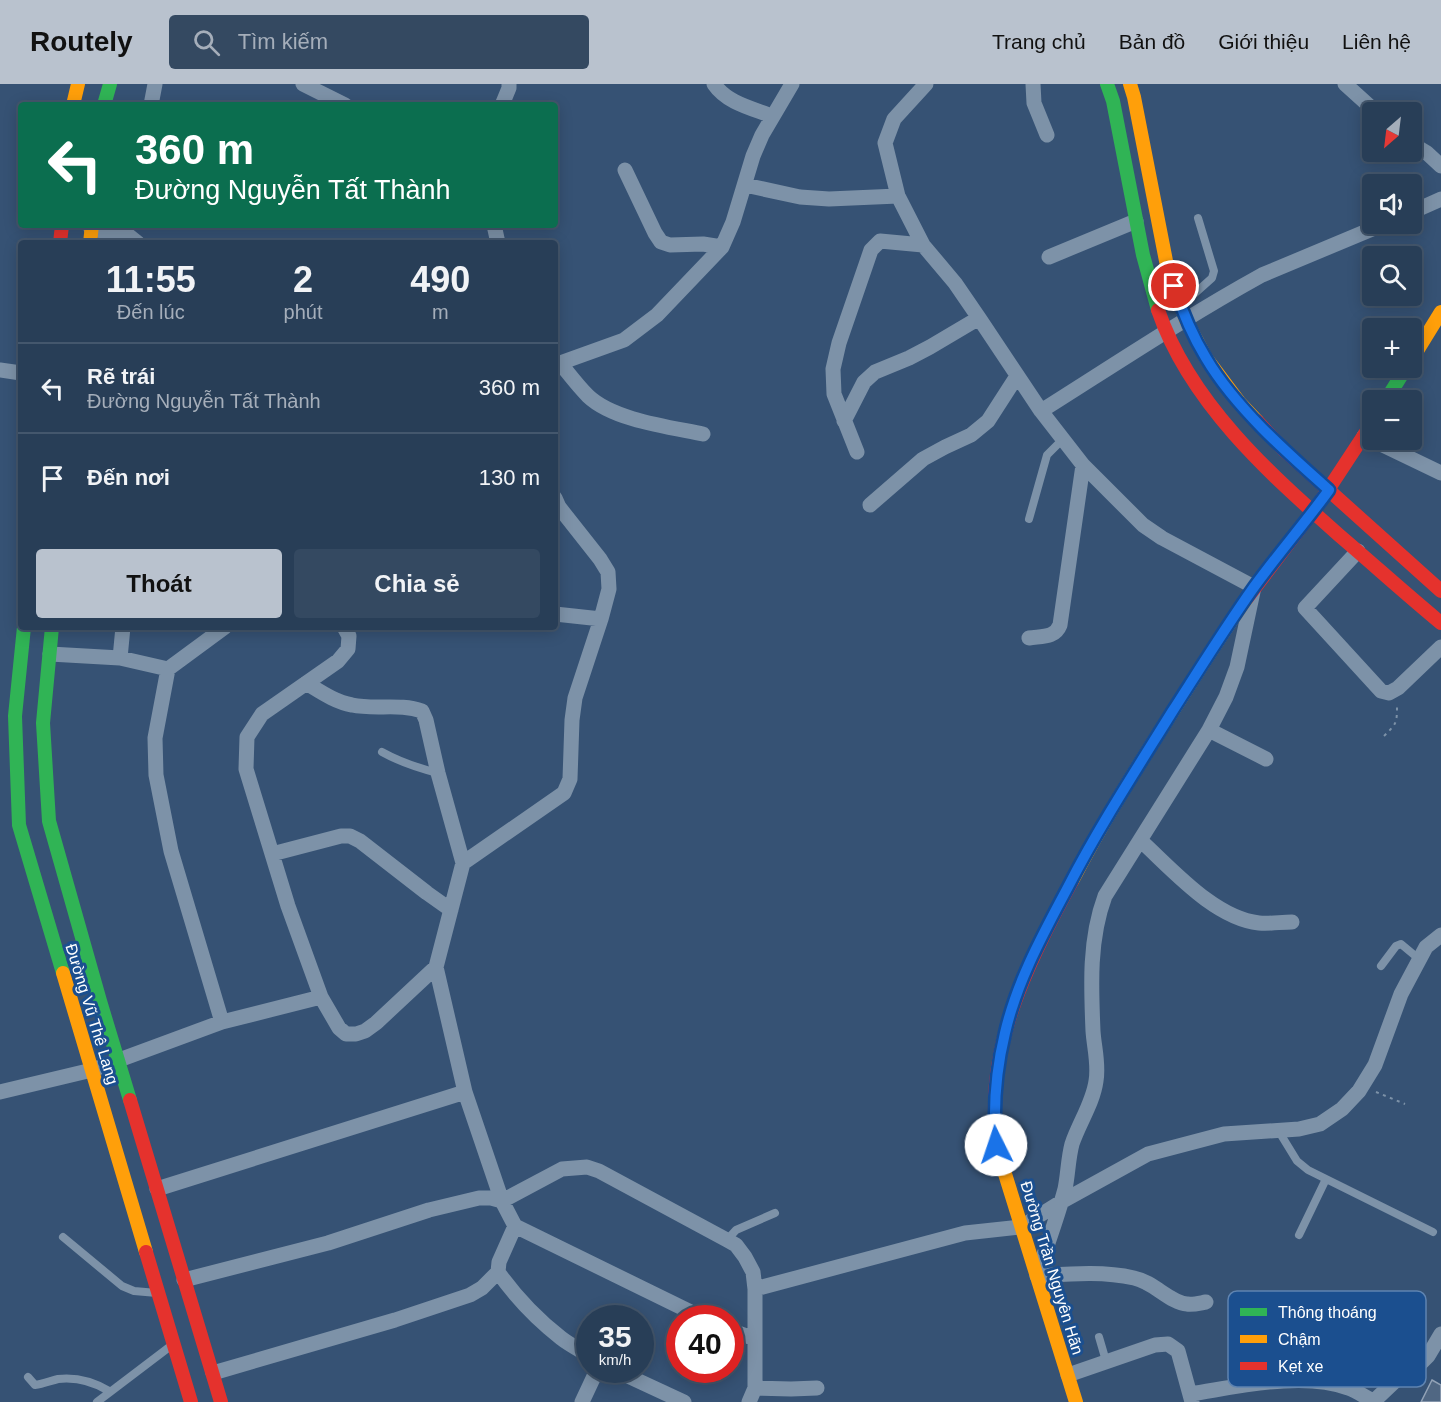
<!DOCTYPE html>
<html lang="vi">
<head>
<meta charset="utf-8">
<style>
	:root { --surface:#283e57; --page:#344961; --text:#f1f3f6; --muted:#a5aeba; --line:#44576d; --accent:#b9c2ce }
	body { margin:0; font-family:Helvetica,sans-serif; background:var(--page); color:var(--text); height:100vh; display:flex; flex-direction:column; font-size:22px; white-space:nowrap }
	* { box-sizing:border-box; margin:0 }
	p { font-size:20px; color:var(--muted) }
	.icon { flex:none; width:33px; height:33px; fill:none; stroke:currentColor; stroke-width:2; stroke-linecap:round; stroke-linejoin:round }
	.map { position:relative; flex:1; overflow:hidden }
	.drawer { position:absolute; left:18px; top:156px; width:540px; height:390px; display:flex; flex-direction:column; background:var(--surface); border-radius:6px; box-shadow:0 3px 15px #0003,0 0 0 2px var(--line) }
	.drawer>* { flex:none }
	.guide { position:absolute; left:18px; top:18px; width:540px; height:126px; border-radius:6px; box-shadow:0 3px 15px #0003,0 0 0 2px var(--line); background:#0b6e4f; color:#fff; overflow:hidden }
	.needle { width:39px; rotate:208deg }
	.buttons { position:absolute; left:1362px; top:18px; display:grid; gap:12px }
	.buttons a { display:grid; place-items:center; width:60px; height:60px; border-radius:6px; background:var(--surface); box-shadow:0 3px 15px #0003,0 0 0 2px var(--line); font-size:30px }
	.speed { position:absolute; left:576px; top:1221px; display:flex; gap:12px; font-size:30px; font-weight:700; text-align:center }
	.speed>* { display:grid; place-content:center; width:78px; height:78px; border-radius:50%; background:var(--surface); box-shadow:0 3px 15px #0003,0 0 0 2px var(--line); line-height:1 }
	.speed small { font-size:15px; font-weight:400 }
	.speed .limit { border:9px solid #d22; background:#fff; color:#111 }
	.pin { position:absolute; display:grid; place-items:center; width:51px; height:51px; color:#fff; margin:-26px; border:3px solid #fff; border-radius:50%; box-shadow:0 2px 6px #0007 }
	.me { position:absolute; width:66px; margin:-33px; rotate:356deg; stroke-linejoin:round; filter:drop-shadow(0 0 4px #0008) }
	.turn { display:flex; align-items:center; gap:21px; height:126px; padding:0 18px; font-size:27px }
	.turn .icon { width:78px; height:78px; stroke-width:2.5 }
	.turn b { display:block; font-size:42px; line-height:51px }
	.eta { display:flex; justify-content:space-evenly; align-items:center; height:102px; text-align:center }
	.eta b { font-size:36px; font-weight:800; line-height:42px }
	.cta { display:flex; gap:12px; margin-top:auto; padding:12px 18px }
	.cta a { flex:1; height:69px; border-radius:6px; background:var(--accent); color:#111; font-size:24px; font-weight:800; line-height:69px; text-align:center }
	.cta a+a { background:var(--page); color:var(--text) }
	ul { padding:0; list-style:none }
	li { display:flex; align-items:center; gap:18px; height:90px; padding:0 18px; border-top:2px solid var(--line) }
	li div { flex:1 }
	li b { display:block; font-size:22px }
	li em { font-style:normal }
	header { display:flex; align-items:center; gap:36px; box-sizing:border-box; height:84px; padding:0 30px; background:var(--accent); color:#111 }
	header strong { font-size:28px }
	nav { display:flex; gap:33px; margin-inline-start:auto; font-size:21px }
	.search { width:420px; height:54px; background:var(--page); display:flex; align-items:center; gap:15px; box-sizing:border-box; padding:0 21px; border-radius:6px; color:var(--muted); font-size:22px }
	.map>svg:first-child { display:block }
	.building { fill:#506783; stroke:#92a2b6; stroke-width:1.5 }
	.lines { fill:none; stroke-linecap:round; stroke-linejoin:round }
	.path { stroke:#7d92a8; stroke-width:2; stroke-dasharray:3 4.5; stroke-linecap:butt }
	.lane { stroke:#7d92a8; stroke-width:8 }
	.street { stroke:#7d92a8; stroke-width:15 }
	.fast { stroke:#30b455; stroke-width:14 }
	.slow { stroke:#ff9f0a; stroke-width:14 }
	.jam { stroke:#e5322d; stroke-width:14 }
	.route-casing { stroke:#114b97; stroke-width:15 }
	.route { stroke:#1a73e8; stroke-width:10 }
	.labels { text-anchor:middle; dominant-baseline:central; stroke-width:6; stroke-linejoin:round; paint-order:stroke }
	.street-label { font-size:16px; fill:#fff; stroke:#1b4f8f }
	.key { fill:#1b4f8f; stroke:#5f84b1; stroke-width:1.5 }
	.key-label { font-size:16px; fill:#fff }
</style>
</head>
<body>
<header>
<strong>Routely</strong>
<div class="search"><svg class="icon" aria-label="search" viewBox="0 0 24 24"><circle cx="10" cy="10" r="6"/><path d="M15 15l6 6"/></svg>Tìm kiếm</div>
<nav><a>Trang chủ</a><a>Bản đồ</a><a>Giới thiệu</a><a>Liên hệ</a></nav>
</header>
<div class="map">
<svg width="1441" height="1318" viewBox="0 0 1441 1318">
	<rect width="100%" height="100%" fill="#365274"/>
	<path class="building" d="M1432,1296L1441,1301V1318H1421Z"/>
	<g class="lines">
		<path class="path" d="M1384,652C1396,640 1397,640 1397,622
			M1376,1008L1405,1020"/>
		<path class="lane" d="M1184,219L1212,194L1214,187L1198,134
			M1029,435L1047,371L1063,355
			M382,668C400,678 418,684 438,689
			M1381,882L1396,862L1401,860L1419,875
			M1278,1046L1297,1077L1308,1086L1433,1148
			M1299,1151L1326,1095
			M63,1153L122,1202L134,1207L157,1209
			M727,1156L736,1146L775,1129
			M1316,1247L1317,1297
			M1099,1253L1106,1277
			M1331,1270L1333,1299
			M28,1293L35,1301C43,1300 50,1297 58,1295C76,1293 94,1298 109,1307
			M97,1318L172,1261"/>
		<path class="street" d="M303,0L345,21
			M714,0C727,19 751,24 772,32
			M926,0L894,35L885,59L898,112L923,161L955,199L979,234L1041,327L1083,381L1143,441L1162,454L1254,503L1237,583L1226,613L1209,646L1105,812C1089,855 1091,901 1093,947C1094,963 1099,980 1096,997C1093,1019 1079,1039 1072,1060C1068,1075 1068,1091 1065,1105C1057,1135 1046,1163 1037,1192C1070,1190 1102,1187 1134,1194C1154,1198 1170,1219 1187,1220C1193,1221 1200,1219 1206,1218
			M1033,0L1034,19L1047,51
			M1345,0L1376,28
			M151,21L155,0
			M502,21L509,4V0
			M1412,60L1427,69L1441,82
			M625,86L655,149L661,158L670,161L703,160L722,163
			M745,101L800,113L829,115L898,112
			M1412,128L1441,115
			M494,141L498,159
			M91,145L128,151L138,159
			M1049,173L1136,137
			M0,286L21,289
			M1041,327C1114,281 1186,233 1262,191L1384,140
			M844,337L864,298L875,288L909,274L930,263L979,234
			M703,350C669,343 613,336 588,312C578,302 569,290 560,279L624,256L657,231L722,163L733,138L753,72L762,51L792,0
			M1364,352L1441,389
			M857,368L834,310L833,285L839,259L871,166L880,157L923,161
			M870,421L923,375L945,363L971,351L988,337L1017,292
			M1358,467L1305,524L1381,607L1389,609L1398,604L1441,563
			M555,530L601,535
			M1029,554C1042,552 1055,554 1060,541L1083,381
			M50,570L120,574L168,585
			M120,574L123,543
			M306,599C321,608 335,618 352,621C375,626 400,619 422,627L426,636L438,689L463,779L436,883L376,939L365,947L356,950H346L339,944L321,913L288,822L246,685L247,653L262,630L338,577L348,565L349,552L344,543
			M1209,646L1266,675
			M1140,756C1172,785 1214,834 1259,839C1270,840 1281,838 1292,838
			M272,770L341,752H350L360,757L427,809L451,826
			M463,779L564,709L570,695L572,636L575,614L601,535L609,505L608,488L600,475L559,423L555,414
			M436,883L465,1008L502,1117L515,1142L703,1234
			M222,938L321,913
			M0,1008L92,986L222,938L171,767L156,691L155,654L168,585L225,543
			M157,1105L465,1008
			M498,1188C515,1212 538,1236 561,1254C570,1261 580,1266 590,1272
			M184,1196L328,1159L429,1126L479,1114H491L502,1117L562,1085L587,1083L599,1087L727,1156L736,1161L745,1173L753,1188L755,1205V1304L749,1318
			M755,1205L965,1149L1021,1143L1061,1118L1148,1070L1224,1050L1299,1045L1320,1040L1342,1025L1359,1007L1375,981L1401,910L1426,863L1441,851
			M730,1246L755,1255
			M615,1286L684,1318
			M213,1289L395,1236L470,1211L482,1204L498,1188L499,1178L515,1142
			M1068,1291L1155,1261L1168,1260L1178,1267L1192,1318
			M755,1304L791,1305L817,1304
			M1190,1310C1237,1303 1303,1287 1348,1304C1357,1307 1365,1313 1373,1317
			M582,1318L597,1286
			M1373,1318L1394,1298L1418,1282L1428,1272L1441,1250"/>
		<path class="fast" d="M1107,0L1113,17L1143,171L1158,226
			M104,21L110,0
			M1386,316L1406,284
			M24,543L15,632L19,741L63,889
			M52,543L43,639L49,737L100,917L130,1016"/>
		<path class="slow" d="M1130,0L1134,13L1167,182L1186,236L1206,274L1239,318L1257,337
			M73,21L78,0
			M90,159L92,141
			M1412,275L1441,228
			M1072,797C1102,739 1136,685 1171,630C1196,591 1220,552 1247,514
			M63,889L146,1168
			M995,1028L996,1061L1076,1318"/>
		<path class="jam" d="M60,159L62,141
			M1158,226C1190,319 1269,389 1340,452C1374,481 1407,511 1441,539
			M1257,337L1284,366L1441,507
			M1247,514L1320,418L1372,339
			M130,1016L221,1318
			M995,1028C993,945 1034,868 1072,797
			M146,1168L191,1318"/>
	</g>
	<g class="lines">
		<defs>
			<path id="route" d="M996,1061C993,1023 996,986 1005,949C1017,897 1043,850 1068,803C1099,743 1136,686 1172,628C1199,586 1225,544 1254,503C1278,470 1305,439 1329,406C1286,368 1235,323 1206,274C1192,251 1182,227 1174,202"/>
		</defs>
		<use href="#route" class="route-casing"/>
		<use href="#route" class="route"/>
	</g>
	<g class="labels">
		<g class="street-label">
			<text transform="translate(92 930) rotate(73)">Đường Vũ Thê Lang</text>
			<text transform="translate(1052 1184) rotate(73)">Đường Trần Nguyên Hãn</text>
		</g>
	</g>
	<rect x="1228" y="1207" width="198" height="96" rx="9" class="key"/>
	<rect x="1240" y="1224" width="27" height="8" fill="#30b455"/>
	<rect x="1240" y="1251" width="27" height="8" fill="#ff9f0a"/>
	<rect x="1240" y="1278" width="27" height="8" fill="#e5322d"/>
	<g class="key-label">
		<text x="1278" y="1234">Thông thoáng</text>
		<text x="1278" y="1261">Chậm</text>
		<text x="1278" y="1288">Kẹt xe</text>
	</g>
</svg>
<div class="buttons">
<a><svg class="needle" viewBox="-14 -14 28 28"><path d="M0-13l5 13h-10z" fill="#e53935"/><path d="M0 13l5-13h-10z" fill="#a5aeba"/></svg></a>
<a><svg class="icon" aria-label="sound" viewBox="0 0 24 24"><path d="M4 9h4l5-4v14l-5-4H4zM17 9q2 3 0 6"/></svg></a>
<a><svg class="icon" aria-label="search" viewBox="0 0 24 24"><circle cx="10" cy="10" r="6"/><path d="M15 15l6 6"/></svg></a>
<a>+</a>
<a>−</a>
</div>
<div class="speed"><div>35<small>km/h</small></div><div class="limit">40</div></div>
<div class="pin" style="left:1174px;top:202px;background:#d93025"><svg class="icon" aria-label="arrive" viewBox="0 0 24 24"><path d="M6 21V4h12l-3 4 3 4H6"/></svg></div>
<svg class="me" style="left:996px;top:1061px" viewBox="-20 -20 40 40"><circle r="19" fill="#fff"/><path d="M0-13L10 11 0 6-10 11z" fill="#1a73e8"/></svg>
<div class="guide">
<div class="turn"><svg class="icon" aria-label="left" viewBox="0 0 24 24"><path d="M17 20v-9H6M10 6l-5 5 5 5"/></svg><div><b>360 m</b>Đường Nguyễn Tất Thành</div></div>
</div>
<section class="drawer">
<div class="eta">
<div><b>11:55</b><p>Đến lúc</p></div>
<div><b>2</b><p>phút</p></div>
<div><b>490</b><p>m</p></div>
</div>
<ul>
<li><svg class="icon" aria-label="left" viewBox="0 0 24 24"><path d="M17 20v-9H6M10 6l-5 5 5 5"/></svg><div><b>Rẽ trái</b><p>Đường Nguyễn Tất Thành</p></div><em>360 m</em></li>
<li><svg class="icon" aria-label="arrive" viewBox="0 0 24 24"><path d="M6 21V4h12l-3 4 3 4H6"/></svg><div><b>Đến nơi</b></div><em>130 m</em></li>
</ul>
<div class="cta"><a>Thoát</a><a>Chia sẻ</a></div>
</section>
</div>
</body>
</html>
